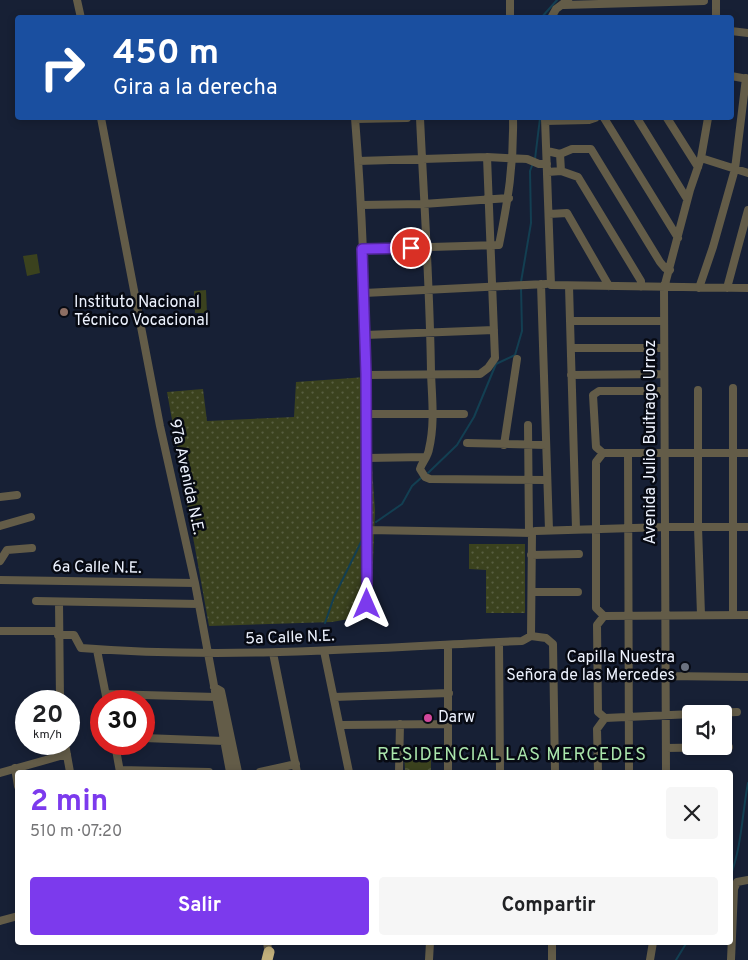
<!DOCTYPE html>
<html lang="es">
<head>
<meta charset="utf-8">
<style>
	:root { --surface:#fff; --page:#f6f6f6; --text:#202124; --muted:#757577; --accent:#7c3aed }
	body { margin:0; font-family:Overpass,sans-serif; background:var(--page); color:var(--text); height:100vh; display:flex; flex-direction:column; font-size:19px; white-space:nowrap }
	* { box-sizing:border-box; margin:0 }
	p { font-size:16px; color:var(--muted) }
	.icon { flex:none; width:28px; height:28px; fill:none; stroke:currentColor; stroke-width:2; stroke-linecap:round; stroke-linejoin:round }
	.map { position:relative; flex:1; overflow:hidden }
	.side { position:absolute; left:15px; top:770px; width:718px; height:175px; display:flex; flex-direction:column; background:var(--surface); border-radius:5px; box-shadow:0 2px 8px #0003 }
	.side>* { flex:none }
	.guide { position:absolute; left:15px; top:15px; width:719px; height:105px; border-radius:5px; box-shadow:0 2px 8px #0003; background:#1a4fa0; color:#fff; overflow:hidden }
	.fabs { position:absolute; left:682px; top:705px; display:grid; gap:10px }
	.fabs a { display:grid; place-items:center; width:50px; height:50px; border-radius:5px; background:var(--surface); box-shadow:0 2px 8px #0003; font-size:25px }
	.speed { position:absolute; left:15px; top:690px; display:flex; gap:10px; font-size:25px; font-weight:700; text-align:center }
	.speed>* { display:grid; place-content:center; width:65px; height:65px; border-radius:50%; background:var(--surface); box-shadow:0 2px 8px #0003; line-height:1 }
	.speed small { font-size:12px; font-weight:400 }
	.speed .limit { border:8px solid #d22; background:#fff; color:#111 }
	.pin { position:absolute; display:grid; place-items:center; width:42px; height:42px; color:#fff; margin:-21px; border:2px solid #fff; border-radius:50%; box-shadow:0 1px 5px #0007 }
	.me { position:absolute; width:55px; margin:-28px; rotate:0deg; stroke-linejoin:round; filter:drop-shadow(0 0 4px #0008) }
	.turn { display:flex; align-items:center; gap:18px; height:105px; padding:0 15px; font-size:22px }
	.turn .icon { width:65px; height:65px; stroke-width:2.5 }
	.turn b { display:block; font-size:35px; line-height:42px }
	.round { display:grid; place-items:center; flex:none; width:52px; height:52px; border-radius:5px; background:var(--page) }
	.summary { display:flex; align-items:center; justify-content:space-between; height:85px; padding:0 15px }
	h1 { font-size:30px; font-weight:700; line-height:38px; color:var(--accent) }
	.action { display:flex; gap:10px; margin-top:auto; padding:10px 15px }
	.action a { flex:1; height:58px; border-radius:5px; background:var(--accent); color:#fff; font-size:20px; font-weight:700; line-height:58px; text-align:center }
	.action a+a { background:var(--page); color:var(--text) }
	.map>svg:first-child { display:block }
	.grass { fill:url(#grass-dots) }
	.forest { fill:url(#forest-crowns) }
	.pitch { fill:#3b421e }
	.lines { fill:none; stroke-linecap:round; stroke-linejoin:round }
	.stream { stroke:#133f52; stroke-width:2 }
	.minor { stroke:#635c48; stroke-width:8 }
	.highway { stroke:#c1af7b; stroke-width:11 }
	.route-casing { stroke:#51269a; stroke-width:12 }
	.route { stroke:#7c3aed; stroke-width:9 }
	.education-dot { fill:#8d6e63; stroke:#070a13; stroke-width:2 }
	.worship-dot { fill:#6b7280; stroke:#070a13; stroke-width:2 }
	.hotel-dot { fill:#d1479c; stroke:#070a13; stroke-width:2 }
	.labels { text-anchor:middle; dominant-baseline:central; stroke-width:5; stroke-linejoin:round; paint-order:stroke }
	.poi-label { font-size:16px; fill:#edf2fe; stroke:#070a13; text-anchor:start }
	.street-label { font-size:16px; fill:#edf2fe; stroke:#070a13 }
	.neighbourhood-label { font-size:18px; letter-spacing:1px; fill:#aae6ac; stroke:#070a13 }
</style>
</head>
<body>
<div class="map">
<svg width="748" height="960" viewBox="0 0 748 960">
	<defs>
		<pattern id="grass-dots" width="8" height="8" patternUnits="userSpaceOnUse" patternTransform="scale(1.25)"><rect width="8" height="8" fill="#3b421e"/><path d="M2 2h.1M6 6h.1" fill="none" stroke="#585e40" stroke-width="1.8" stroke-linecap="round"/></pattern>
		<pattern id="forest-crowns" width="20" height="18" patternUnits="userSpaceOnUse" patternTransform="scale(1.25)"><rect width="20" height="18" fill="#3b421e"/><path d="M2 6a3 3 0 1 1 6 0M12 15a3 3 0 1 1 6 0" fill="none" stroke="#585e40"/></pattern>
	</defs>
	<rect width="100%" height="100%" fill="#172035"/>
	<path class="grass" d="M366,377L375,511L371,615L332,622L209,626L167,392L203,389L207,421L294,417L296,382Z
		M469,544H525V613H486V570L469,569Z"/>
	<path class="forest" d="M431,753V770H405L404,754Z"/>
	<path class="pitch" d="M37,254L40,273L27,276L23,256Z
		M206,290L207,313H195L194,291Z"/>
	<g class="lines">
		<path class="stream" d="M541,18L557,0
			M535,159L540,118
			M521,282L531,223L530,171L533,163
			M428,473L457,445L474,417L496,364L515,355L522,331L521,287
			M376,522L402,504L412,486L421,478
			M325,623L334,597L365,534
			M730,877C742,846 742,814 748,783
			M676,960L687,942"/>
		<path class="minor" d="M77,0L81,18
			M510,0V18
			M564,5L704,1
			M551,18L556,9L568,0
			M716,18V0
			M731,31L748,33
			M731,76L748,79
			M101,118L160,426L195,583L230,772
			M355,118C368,279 368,442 367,603
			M420,118C424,203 430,288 431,373C432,399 435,423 429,449C428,457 422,462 420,469L425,477L430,479L547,480
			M545,118L551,285L748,288
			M604,118L678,238
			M637,118L687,199
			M667,118L698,167
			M355,119L407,118
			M545,121L589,120L595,118
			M547,151L560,154L561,171
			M560,154L572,149H591L660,262L665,268L670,270
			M701,158L748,173
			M358,161L487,157L527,159L539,164H547
			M548,172L561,171L578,177L641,281V287
			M361,205L423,204L509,198
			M549,214L567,213L609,286
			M362,249L499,245C508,200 514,164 513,118
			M541,284L549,530
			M569,286L576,529
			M699,288L713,247L735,169L746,78
			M727,288L748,210
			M364,293L546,284
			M570,321H664
			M365,335L494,330
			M571,348H664
			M366,375L480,374L488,368L495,358L487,157
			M571,375L664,374
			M698,390V527L701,615
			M366,414H464
			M528,425L529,532
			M467,443L546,445
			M504,445L517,359
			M603,453H748
			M628,453L629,772
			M367,458L426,457
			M0,497L17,495
			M0,526L31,517
			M367,530L532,533L535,531L666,527H748
			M531,555L579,554
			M0,561L7,550L32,548
			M0,580L195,583
			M532,592H578
			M36,601L199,604
			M59,602L60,701
			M733,615V388
			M604,616L748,615
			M0,631H58
			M58,635H74L81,648C221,659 359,649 499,642L522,641L531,636
			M531,636L546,638L553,644L555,772
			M531,636L532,533
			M499,642L500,772
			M448,645V772
			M97,650L107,701
			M324,651L349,772
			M273,653L297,772
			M666,676L748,677
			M214,687L221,691L238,772
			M106,694L216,697
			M334,697L449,693
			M605,718L737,712
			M341,725L448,724
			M144,738L224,741
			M65,744L70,772
			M115,744L120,772
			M666,748L729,747
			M15,768L18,786
			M120,770L209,772
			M260,772L296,764
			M399,772L400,724
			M598,772L597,729L605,718L598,712L597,625L604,616L596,608V462L603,453L596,447L593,395L599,391H664
			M666,772L664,288L690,190L701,158L708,118
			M0,773L67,754
			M0,921L18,916
			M267,942L269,956
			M552,942V960
			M429,960L430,942
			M650,960L653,942
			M731,960L734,889L737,882L748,880"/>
		<path class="highway" d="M267,960L269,952"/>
	</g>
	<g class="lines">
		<defs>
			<path id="route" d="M367,604L366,374L362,249L411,248"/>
		</defs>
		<use href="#route" class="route-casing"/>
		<use href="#route" class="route"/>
	</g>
	<circle class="education-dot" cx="64" cy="312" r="5"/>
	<circle class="worship-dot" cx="685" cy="667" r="5"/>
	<circle class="hotel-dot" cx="428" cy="718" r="5"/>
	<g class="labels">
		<g class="poi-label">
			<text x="74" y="303">Instituto Nacional<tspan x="74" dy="18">Técnico Vocacional</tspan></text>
			<text x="675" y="658" text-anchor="end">Capilla Nuestra<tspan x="675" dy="18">Señora de las Mercedes</tspan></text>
			<text x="438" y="718">Darw</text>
		</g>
		<g class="street-label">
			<text transform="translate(651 442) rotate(-90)">Avenida Julio Buitrago Urroz</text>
			<text transform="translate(186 477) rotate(78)">97a Avenida N.E.</text>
			<text transform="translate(97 568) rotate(1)">6a Calle N.E.</text>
			<text transform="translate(290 638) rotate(-2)">5a Calle N.E.</text>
		</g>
		<g class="neighbourhood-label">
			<text x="512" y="755">RESIDENCIAL LAS MERCEDES</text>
		</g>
	</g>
</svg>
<div class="fabs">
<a><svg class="icon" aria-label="sound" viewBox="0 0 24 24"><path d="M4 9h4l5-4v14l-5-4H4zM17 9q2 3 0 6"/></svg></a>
</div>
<div class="speed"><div>20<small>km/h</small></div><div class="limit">30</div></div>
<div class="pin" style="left:411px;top:248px;background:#d93025"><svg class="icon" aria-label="arrive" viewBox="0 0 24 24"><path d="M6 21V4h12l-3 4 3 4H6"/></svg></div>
<svg class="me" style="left:367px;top:604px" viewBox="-20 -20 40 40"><path d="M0-17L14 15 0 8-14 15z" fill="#7c3aed" stroke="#fff" stroke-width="4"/></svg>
<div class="guide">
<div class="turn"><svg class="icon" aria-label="right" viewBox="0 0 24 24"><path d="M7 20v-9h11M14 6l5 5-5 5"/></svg><div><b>450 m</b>Gira a la derecha</div></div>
</div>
<section class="side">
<div class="summary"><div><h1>2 min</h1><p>510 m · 07:20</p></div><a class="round"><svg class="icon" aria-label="close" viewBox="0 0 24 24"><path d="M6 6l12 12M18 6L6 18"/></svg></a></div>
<div class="action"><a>Salir</a><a>Compartir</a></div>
</section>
</div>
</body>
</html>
